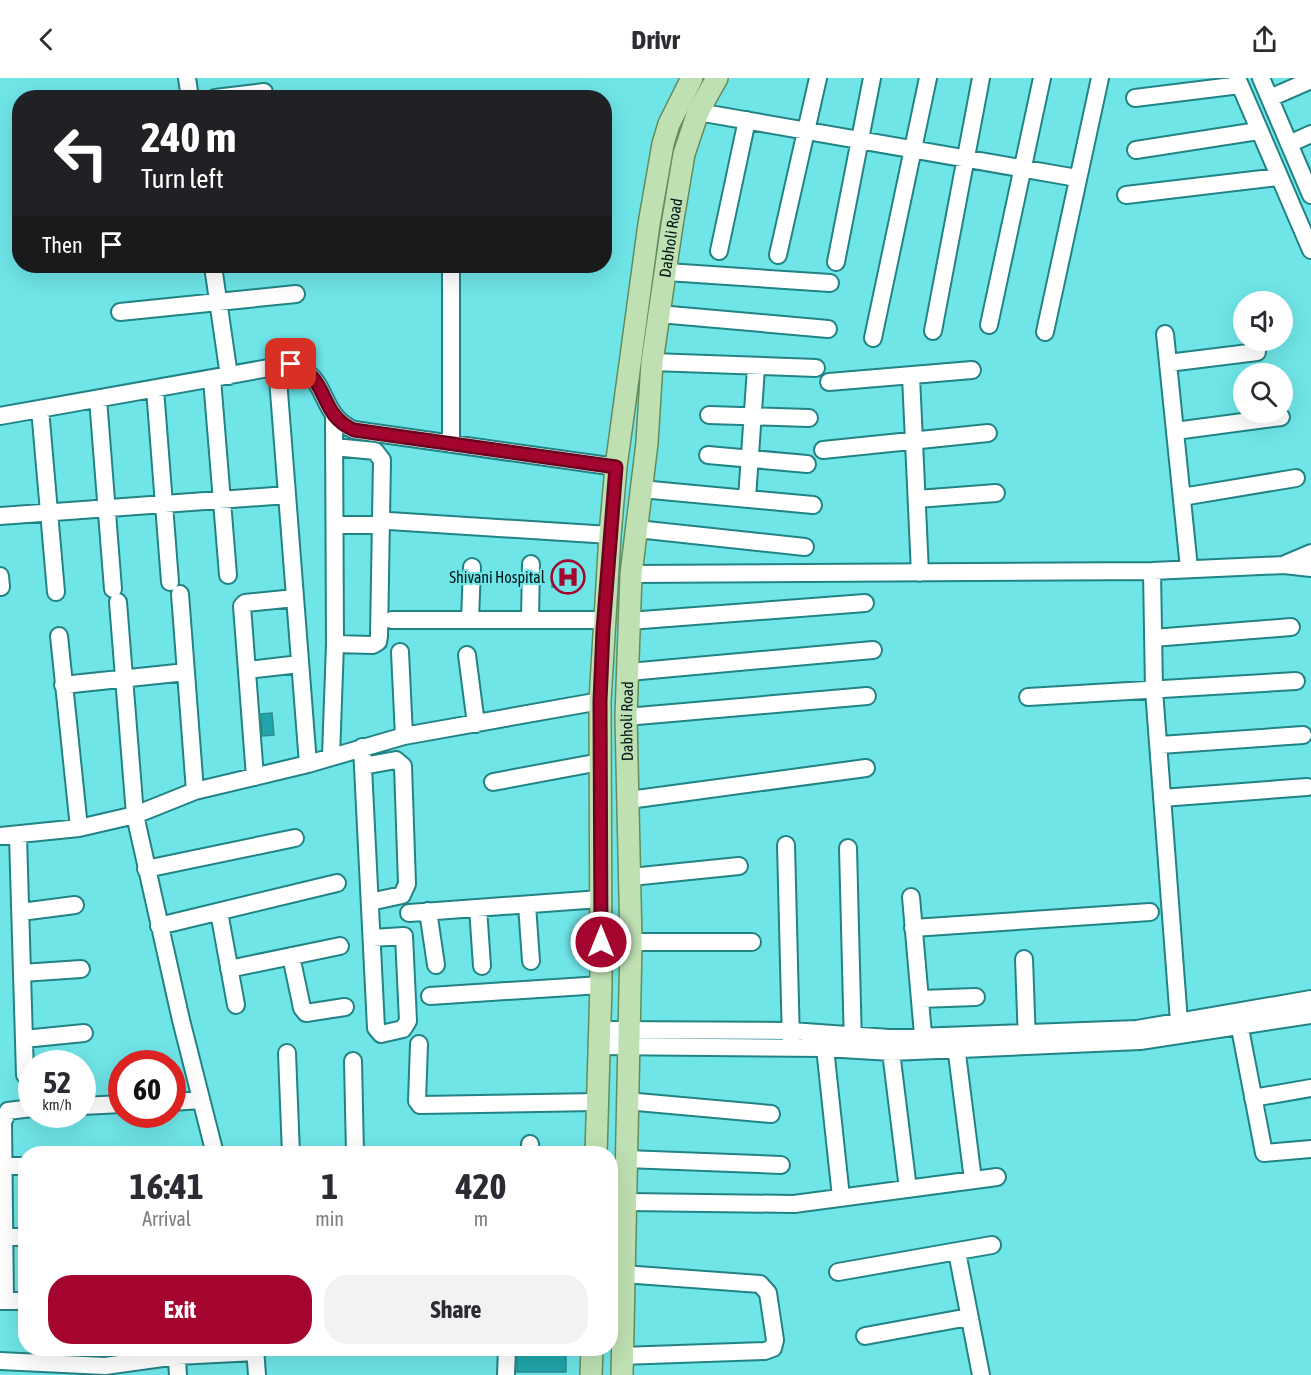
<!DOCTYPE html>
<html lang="en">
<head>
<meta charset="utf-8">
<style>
	:root { --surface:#fff; --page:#f2f2f3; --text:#2b2b33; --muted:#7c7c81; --accent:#a3052f }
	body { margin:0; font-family:"Asap Condensed",sans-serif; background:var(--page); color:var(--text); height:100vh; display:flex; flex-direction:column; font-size:22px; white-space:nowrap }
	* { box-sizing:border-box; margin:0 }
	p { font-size:20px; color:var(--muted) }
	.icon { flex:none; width:33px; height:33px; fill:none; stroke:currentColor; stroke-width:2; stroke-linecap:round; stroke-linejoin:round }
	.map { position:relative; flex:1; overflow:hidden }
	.drawer { position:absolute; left:18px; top:1068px; width:600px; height:210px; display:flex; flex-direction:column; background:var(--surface); border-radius:24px; box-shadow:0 6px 24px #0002 }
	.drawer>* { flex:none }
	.hud { position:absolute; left:12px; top:12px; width:600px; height:183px; border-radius:24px; box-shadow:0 6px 24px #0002; background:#202124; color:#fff; overflow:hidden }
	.controls { position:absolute; left:1233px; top:213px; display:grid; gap:12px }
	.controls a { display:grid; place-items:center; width:60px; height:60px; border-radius:50%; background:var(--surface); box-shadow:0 6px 24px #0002; font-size:30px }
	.speed { position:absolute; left:18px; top:972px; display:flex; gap:12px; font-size:30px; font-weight:700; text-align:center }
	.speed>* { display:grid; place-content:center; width:78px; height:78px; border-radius:50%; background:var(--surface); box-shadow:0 6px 24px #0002; line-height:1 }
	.speed small { font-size:15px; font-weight:400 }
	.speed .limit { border:9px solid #d22; background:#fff; color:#111 }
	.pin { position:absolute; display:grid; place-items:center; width:51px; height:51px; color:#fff; margin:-26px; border-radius:12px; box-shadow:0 3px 9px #0006 }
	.me { position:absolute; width:66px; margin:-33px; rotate:0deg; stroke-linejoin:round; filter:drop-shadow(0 0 4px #0008) }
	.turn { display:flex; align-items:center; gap:21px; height:126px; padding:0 30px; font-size:27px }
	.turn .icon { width:78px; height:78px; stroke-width:2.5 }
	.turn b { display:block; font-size:42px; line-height:51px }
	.then { display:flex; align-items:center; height:57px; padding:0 30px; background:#0003; gap:12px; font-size:22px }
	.eta { display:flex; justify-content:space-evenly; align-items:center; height:102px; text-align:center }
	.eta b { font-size:36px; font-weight:700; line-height:42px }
	.cta { display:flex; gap:12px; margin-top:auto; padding:12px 30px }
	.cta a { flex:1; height:69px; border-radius:24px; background:var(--accent); color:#fff; font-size:24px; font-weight:700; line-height:69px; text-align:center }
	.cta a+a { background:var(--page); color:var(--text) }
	header { display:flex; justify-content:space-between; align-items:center; height:78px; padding:0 30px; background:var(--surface); font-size:27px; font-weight:700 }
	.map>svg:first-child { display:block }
	.building { fill:#20a6aa; stroke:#2e8b8e; stroke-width:1.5 }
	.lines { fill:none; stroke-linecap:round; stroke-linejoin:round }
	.minor-casing { stroke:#228385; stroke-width:20 }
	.major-casing { stroke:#618c5b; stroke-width:24 }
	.minor { stroke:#fff; stroke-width:16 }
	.major { stroke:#bfe0b3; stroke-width:21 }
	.route-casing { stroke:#6a031f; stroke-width:15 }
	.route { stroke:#a3052f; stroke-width:10 }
	.labels { text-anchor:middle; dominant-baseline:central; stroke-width:4.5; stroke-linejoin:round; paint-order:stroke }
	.street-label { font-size:16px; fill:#001415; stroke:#6fe5e8 }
	.poi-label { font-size:16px; fill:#001415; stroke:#6fe5e8; text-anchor:end }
</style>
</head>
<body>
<header><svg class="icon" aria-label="back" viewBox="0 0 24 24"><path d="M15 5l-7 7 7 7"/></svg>Drivr<svg class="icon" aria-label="share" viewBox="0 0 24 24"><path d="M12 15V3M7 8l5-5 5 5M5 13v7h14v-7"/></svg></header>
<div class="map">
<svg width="1311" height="1297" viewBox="0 0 1311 1297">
	<rect width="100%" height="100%" fill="#6fe5e8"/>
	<path class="building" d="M553,491L578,492L577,510L552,509Z
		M272,635L274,657L262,658L261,636Z
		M517,1270H566V1294H517Z"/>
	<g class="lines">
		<defs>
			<path id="minor" d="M187,0L190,20
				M1237,0L1311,172
				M1261,0L1311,117
				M215,20L264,14
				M1135,20L1240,7
				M1270,20L1311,2
				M698,34L1077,100
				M1289,66L1311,56
				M1136,72L1258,53
				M1126,117L1278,99
				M719,173L747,42
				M778,177L818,0
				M836,184L872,0
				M213,188L229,298
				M667,194L830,205
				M120,234L296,216
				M659,236L828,251
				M989,247L1042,0
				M933,253L981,0
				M1045,254L1100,0
				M1165,256L1189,490
				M873,260L928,0
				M652,284L816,290
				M1168,285L1257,274
				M277,288L308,686
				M911,298L920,495
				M212,301L228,497
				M829,304L972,292
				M155,311L170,504
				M98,321L113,511
				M40,331L56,514
				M709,337L809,340
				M0,338L291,286C332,300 316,335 354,352L616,389
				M1175,353L1281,339
				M451,366V188
				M334,369L375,373L382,382L379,558L378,564L373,567L335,566
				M823,372L988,355
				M708,377L807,386
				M641,411L813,427
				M1182,419L1296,400
				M747,420L756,290
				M917,421L996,415
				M0,438L287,417
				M389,443L610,457
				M335,447H381
				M637,451L805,469
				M1285,486L1311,475
				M1152,493L1154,612L1180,957
				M631,496L1152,493L1284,487L1311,490
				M0,498L1,509
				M180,516L195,713
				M392,542H603
				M470,542L472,489
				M530,542L531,486
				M629,543L865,525
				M59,558L79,750
				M1153,560L1291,549
				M400,574L404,658
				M467,577L476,646
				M247,592L300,586
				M629,594L873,572
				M63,607L186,594
				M1028,619L1296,603
				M626,639L867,618
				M1160,667L1303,657
				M362,669L376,950L381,956L403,951L408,943L404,858L372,860
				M331,678L335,566L334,339
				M363,688L396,682L403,688L407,806L402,817L370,824
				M255,699L242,528L245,525L295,520
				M493,704L600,684
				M1162,720L1307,709
				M629,722L866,690
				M0,758L79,750L135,737L118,524
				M18,758L25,997
				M786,767L791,964
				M848,770L853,967
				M146,791L295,760
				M631,799L739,788
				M911,819L924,968
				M527,827L531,883
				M478,830L482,888
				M428,833L436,887
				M21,834L75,827
				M219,834L236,927
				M409,835L600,821
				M159,848L337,805
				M913,850L1150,834
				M631,864H752
				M291,878L302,930L306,935L345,929
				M1024,881L1027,964
				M229,891L340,868
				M22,895L81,891
				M430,918L601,907
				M920,921L976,919
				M1238,940L1264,1075L1311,1071
				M599,952L791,953L889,960L1137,951L1311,921
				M955,960L973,1102
				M24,961L84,955
				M419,966L417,1023L420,1027L597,1024
				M598,968L825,970L891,974L1140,963L1311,937
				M825,970L841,1119
				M891,974L908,1111
				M287,975L291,1076
				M353,983L355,1076
				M1253,1020L1311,1010
				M626,1023L771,1036
				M172,1024L201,1022
				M82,1028L122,1026
				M530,1066L531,1076
				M215,1076L181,942L135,737L195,713L308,686L404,658L600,623
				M626,1081L781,1087
				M0,1088H26
				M627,1124L794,1126L997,1099
				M4,1159H26
				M957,1174L981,1297
				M838,1194L992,1167
				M0,1223H26
				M5,1223L3,1044L8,1033L32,1030
				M865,1258L969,1239
				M176,1270L178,1297
				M255,1270L257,1297
				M621,1278L765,1273L773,1270L775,1262L768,1215L760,1206L623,1196
				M0,1283L105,1288L177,1278L256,1274
				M506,1297L507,1270"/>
			<g id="major">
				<path d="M596,1076L601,907L600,623L610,457L616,389L649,146L663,66L669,46L692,0"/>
				<path d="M591,1297L592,1270"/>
				<path id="s1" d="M622,1297L631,864L626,639L631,496L647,365L652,284L672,147L684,76L698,34L717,0"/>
			</g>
		</defs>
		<use href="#minor" class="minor-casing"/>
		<use href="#major" class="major-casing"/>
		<use href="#minor" class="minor"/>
		<use href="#major" class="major"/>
	</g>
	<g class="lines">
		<defs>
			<path id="route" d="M291,286C332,300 316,335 354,352L616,389L603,552L600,623L601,864"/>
		</defs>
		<use href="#route" class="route-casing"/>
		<use href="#route" class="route"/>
	</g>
	<defs>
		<symbol id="hospital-ring" viewBox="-11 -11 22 22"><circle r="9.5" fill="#6fe5e8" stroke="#a3052f" stroke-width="1.5"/><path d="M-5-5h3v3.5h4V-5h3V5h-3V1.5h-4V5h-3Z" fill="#a3052f"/></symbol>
	</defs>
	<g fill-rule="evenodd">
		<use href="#hospital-ring" x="549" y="480" width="38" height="38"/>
	</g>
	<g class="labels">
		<g class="street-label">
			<text stroke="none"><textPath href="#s1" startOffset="1140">Dabholi Road</textPath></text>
			<text stroke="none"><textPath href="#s1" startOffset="654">Dabholi Road</textPath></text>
		</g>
		<g class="poi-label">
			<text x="545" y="499">Shivani Hospital</text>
		</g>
	</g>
</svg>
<div class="controls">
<a><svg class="icon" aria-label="sound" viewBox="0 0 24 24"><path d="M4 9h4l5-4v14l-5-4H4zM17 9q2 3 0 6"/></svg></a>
<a><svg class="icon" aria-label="search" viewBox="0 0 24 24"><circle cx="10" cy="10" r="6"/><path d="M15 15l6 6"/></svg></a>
</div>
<div class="speed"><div>52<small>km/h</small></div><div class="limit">60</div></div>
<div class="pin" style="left:291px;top:286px;background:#d93025"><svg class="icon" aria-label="arrive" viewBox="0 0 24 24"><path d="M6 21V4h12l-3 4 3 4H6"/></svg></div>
<svg class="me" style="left:601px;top:864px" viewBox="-20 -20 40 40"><circle r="17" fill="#a3052f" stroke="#fff" stroke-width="3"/><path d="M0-11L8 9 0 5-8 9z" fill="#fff"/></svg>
<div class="hud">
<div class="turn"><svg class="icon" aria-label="left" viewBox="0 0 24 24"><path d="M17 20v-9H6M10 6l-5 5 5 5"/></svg><div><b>240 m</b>Turn left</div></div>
<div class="then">Then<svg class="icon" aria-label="arrive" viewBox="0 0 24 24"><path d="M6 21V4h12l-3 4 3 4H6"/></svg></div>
</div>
<section class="drawer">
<div class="eta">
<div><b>16:41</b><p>Arrival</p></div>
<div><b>1</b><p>min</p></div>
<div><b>420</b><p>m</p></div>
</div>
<div class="cta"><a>Exit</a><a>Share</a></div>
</section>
</div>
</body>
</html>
